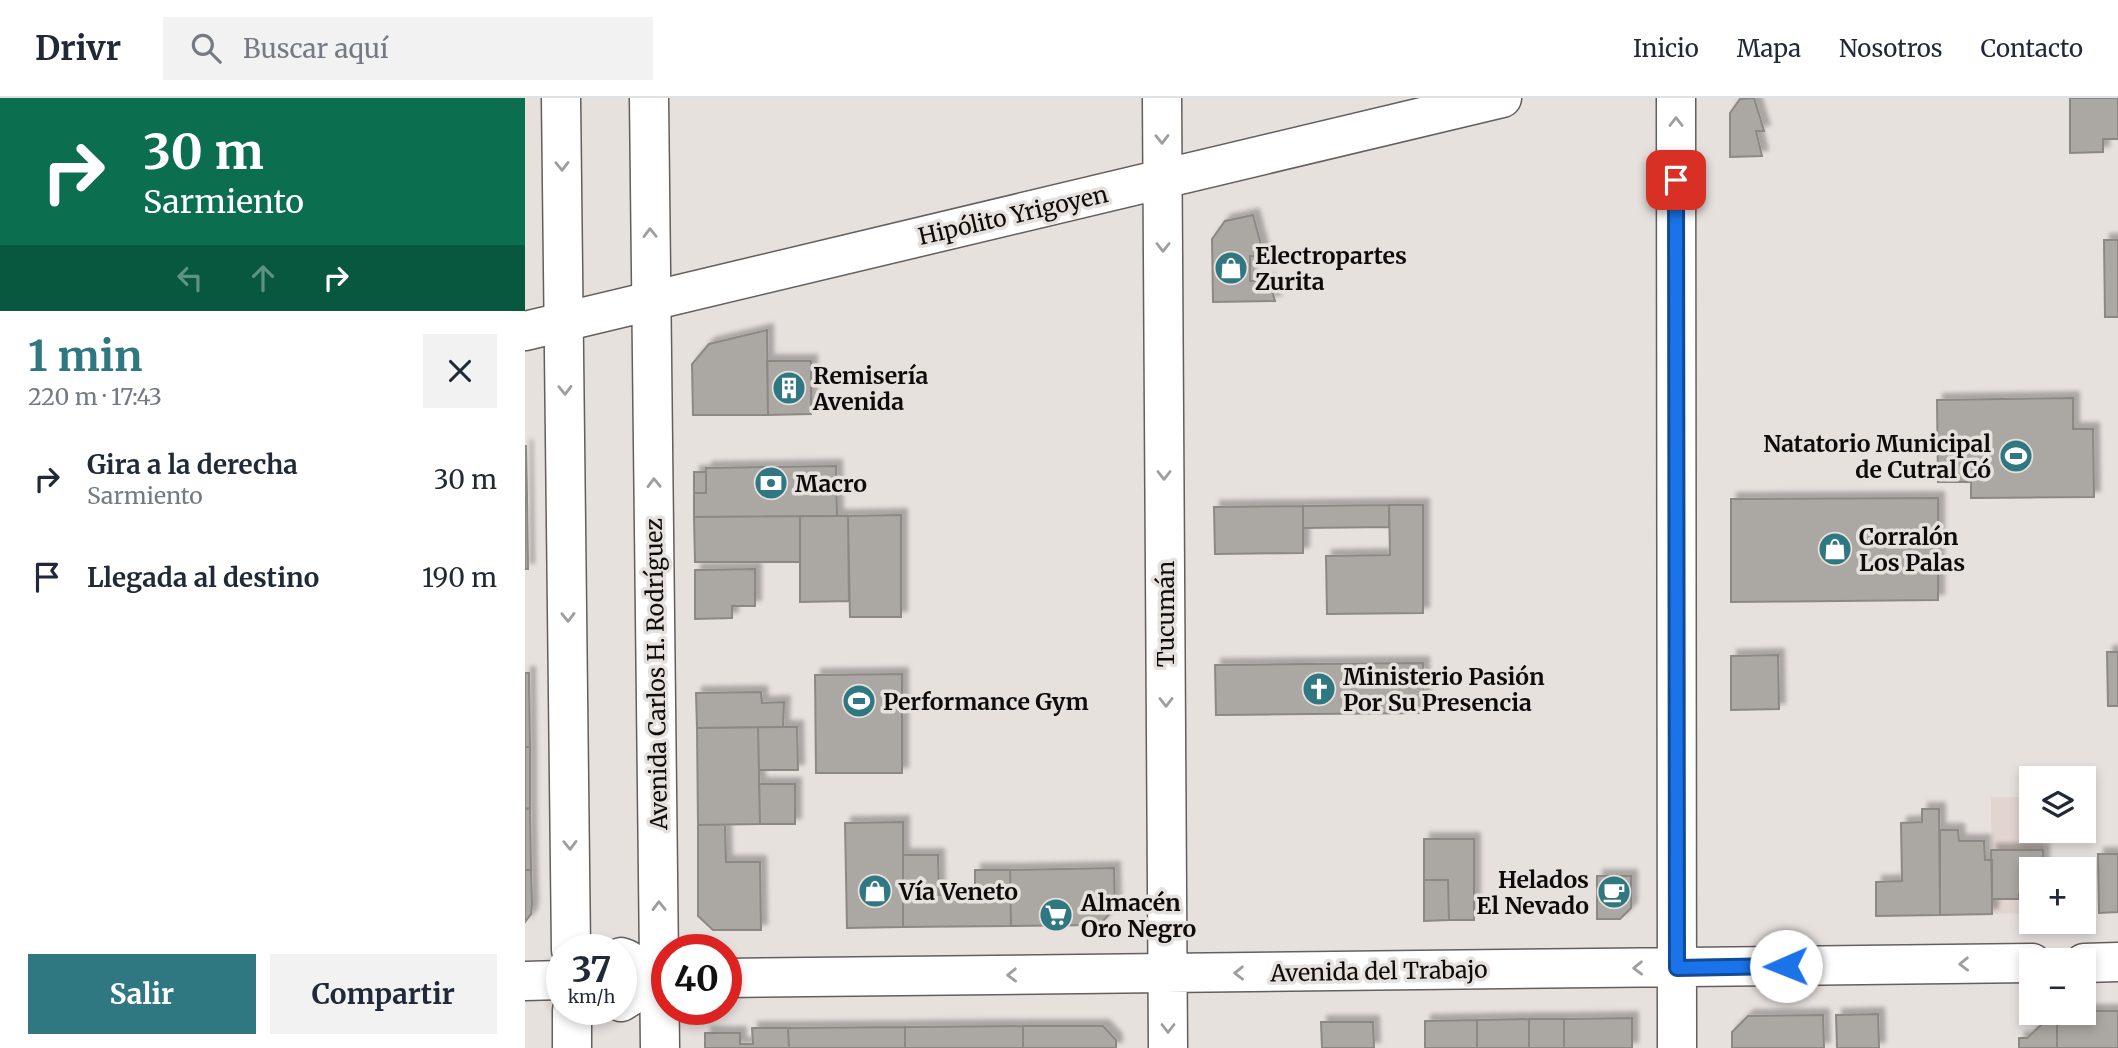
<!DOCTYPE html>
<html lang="es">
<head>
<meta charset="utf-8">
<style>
	:root { --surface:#fff; --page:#f2f2f3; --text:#1f2937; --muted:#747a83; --line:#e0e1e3; --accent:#2f7781 }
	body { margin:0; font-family:Merriweather,serif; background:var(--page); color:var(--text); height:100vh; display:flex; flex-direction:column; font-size:26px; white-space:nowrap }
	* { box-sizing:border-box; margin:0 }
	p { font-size:23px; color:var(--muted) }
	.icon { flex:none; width:38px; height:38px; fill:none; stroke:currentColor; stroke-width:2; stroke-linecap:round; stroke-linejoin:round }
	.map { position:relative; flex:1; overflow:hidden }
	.drawer { display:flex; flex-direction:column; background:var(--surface); width:525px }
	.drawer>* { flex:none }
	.guide { background:#0b6e4f; color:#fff; overflow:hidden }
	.controls { position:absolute; left:1494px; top:668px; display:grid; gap:14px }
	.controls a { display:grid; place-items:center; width:77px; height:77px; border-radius:0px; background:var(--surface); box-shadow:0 4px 10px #0003; font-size:35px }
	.speed { position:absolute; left:21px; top:836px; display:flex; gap:14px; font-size:35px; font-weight:700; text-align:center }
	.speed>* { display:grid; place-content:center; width:91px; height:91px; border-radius:50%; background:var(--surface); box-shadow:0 4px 10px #0003; line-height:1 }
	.speed small { font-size:18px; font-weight:400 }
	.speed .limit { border:10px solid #d22; background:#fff; color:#111 }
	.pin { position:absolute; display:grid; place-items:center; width:60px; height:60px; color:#fff; margin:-30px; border-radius:14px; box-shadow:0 4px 10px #0006 }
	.me { position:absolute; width:77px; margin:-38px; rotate:269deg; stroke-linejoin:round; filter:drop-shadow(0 0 5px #0008) }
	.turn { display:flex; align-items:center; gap:24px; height:147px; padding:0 28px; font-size:32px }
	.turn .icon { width:91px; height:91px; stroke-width:2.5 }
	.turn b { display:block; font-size:49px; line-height:60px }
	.lanes { display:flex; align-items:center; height:66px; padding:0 28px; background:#0003; justify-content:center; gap:35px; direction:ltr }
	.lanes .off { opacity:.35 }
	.round { display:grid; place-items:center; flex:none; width:74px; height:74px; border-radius:0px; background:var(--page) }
	.head { display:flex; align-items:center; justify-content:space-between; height:119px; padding:0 28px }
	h1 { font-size:42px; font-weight:700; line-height:52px; color:var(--accent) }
	.primary-button { display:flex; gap:14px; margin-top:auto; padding:14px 28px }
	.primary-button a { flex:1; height:80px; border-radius:0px; background:var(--accent); color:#fff; font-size:28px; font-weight:700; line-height:80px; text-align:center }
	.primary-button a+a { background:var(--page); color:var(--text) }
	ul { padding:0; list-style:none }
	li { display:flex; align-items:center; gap:21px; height:98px; padding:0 28px }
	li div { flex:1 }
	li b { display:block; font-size:26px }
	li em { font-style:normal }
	header { display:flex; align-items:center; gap:42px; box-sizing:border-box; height:98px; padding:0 35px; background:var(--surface); border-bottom:2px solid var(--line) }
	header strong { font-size:33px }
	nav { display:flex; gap:38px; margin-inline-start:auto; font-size:24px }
	.search { width:490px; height:63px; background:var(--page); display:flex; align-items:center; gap:18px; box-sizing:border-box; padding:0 24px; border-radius:0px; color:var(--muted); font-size:26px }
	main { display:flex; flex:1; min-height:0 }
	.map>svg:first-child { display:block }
	.built { fill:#e2d4ce }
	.building { fill:#aba8a3; stroke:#8c8984; stroke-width:2; filter:url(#shadow) }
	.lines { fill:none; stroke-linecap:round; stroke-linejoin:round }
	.minor-casing { stroke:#645e5c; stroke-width:41 }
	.major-casing { stroke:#645e5c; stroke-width:41 }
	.minor { stroke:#fff; stroke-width:38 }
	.major { stroke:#fff; stroke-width:38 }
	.oneway { stroke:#9f9e9d }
	.route-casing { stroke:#114b97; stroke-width:18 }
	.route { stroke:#1a73e8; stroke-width:12 }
	.labels { text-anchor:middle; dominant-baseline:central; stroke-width:7; stroke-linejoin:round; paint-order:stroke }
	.street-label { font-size:23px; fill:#0e0c0b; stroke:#e7e1de }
	.poi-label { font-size:23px; font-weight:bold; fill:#0e0c0b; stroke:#e7e1de; text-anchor:start }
</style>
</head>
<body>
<header>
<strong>Drivr</strong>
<div class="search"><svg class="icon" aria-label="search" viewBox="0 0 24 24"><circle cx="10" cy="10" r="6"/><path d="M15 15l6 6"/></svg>Buscar aquí</div>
<nav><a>Inicio</a><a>Mapa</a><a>Nosotros</a><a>Contacto</a></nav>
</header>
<main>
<section class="drawer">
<div class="guide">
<div class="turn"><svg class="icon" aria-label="right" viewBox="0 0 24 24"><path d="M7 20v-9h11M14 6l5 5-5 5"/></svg><div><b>30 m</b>Sarmiento</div></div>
<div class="lanes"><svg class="icon off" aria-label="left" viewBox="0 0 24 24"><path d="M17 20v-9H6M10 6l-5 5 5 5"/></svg><svg class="icon off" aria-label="ahead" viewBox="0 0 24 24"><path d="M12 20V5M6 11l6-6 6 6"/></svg><svg class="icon" aria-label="right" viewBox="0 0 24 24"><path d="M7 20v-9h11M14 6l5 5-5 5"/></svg></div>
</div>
<div class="head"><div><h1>1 min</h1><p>220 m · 17:43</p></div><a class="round"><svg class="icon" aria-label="close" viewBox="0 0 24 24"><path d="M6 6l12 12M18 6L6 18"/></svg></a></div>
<ul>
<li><svg class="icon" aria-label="right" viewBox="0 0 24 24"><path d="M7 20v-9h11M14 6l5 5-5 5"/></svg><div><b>Gira a la derecha</b><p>Sarmiento</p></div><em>30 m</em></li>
<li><svg class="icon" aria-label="arrive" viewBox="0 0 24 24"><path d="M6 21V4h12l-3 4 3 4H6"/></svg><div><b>Llegada al destino</b></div><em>190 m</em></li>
</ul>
<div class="primary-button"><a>Salir</a><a>Compartir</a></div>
</section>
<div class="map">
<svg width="1593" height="950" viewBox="0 0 1593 950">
	<defs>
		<filter id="shadow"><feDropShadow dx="6" dy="-6" stdDeviation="2" flood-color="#0004"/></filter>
	</defs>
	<rect width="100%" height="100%" fill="#e7e1de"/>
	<path class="built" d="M1466,699H1507V733H1518L1519,772H1507V815L1467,816Z"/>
	<path class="building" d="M1229,0L1239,33H1231L1237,58L1205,59V15L1215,1Z
		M1545,0H1593V41H1578V54L1545,55Z
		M728,117L739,158H725V183L744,182L750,203L688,204L687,141L700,123Z
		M1579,142H1593V219H1580Z
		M242,232L243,317H168L167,266L184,246Z
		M242,263H286V316L243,317Z
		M1548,300V331H1568L1569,399L1446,400V384H1413L1412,302Z
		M0,348H1L2,398H0Z
		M311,368L312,418L169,419V395H181V370Z
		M169,374H181V395H169Z
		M0,398H2L3,471H0Z
		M1413,400V502L1206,504V401Z
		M864,407H898V515L802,516L801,458L865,457Z
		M864,407V429L778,430V408Z
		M778,408V455L690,456L689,409Z
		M376,417V519H325L323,418Z
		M275,418H323L324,503L275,504Z
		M275,418V464H170L169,419Z
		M230,471V508H207V520L170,521V472Z
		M1582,554H1593V608H1583Z
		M1253,557L1254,611L1206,612V558Z
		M898,565L899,615L691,617L690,567Z
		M0,575H4L5,649H0Z
		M377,576V675H291L290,577Z
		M236,594L237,605L259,604L258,629L172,630L171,595Z
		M233,629L235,726L173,727L172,630Z
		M233,629H272L273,672H234Z
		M0,649H5V710L0,711Z
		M234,686H270V726H235Z
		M5,710L6,772H0V711Z
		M1397,711H1414L1415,817L1351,818V784L1377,783L1376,725L1397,724Z
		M378,724V829L322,830L320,725Z
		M173,727H200L201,764H235L236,832H188L173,818Z
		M1415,732H1433L1434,743H1459L1460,762H1467V816L1415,817Z
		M899,741H949V822H924L923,782H899Z
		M1466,752H1518V772H1507V795L1494,796V801H1467Z
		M1573,756H1593V814L1574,815Z
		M378,757H413L414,797L450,796V772H485L486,828L378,829Z
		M589,770L590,810L574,827L486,828L485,772Z
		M0,772H6L7,806L6,816L0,824Z
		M1072,778H1106V810L1095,821H1072Z
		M899,782H923L924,822L899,823Z
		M1559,913H1593V950H1532V915H1559Z
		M1516,915H1532V950H1494V940H1502L1516,927Z
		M1353,916L1354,950H1312L1311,917Z
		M1298,917L1299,950H1207V934L1223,918Z
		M1107,920V950H1039V921Z
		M1004,921H1039V950H1004Z
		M1004,921V950H952V922Z
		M952,922V950H900V923Z
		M796,924H848L849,950H797Z
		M498,928V950H380V929Z
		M498,928H578L591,942V950H498Z
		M380,929V950H264L263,930Z
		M227,930H263L264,950H180V935H215V946H228Z"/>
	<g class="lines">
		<defs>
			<path id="minor" d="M637,0L643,950
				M1151,0L1152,950
				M0,233L977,0
				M96,859C107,862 114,870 115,882L109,896L96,904
				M1559,865L1593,864
				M201,880L1507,865
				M0,883L37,882"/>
			<path id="major" d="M36,0L46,852
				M124,0L135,950
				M47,912V950"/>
		</defs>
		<use href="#minor" class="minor-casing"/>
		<use href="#major" class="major-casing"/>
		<use href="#minor" class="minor"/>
		<use href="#major" class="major"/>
	</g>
	<defs><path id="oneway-chevron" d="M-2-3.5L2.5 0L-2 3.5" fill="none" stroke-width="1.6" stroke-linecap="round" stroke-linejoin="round" transform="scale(1.75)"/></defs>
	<g class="oneway">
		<use href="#oneway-chevron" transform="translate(1151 24) rotate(-90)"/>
		<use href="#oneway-chevron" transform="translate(637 41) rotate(89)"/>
		<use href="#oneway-chevron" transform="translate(37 68) rotate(89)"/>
		<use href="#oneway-chevron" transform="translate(125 135) rotate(-91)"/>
		<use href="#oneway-chevron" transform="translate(638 149) rotate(90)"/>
		<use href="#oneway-chevron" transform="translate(40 292) rotate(89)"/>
		<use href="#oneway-chevron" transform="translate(639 377) rotate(90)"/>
		<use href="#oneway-chevron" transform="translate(129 385) rotate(-91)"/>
		<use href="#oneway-chevron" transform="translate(43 519) rotate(89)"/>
		<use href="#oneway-chevron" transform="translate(641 604) rotate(90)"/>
		<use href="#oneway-chevron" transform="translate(45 747) rotate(89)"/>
		<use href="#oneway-chevron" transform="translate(134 808) rotate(-91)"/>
		<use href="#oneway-chevron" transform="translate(1439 866) rotate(179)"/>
		<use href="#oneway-chevron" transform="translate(1113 870) rotate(179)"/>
		<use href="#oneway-chevron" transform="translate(714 875) rotate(179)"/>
		<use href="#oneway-chevron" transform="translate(487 877) rotate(179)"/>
		<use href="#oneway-chevron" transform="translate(643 930) rotate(90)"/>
	</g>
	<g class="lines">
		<defs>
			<path id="route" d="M1151,82L1152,870L1261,868"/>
		</defs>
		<use href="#route" class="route-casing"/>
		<use href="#route" class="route"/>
	</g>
	<defs>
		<symbol id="shop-disc" viewBox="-11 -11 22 22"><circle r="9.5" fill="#2f7781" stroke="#e7e1de"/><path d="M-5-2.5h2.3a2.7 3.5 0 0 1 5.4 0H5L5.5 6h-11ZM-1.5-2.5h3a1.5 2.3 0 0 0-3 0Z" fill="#fff"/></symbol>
		<symbol id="building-disc" viewBox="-11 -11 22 22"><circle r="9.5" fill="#2f7781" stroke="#e7e1de"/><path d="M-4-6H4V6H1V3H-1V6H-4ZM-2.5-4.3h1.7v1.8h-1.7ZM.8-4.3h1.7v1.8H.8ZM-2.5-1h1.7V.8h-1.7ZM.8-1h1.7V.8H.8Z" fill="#fff"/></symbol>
		<symbol id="stadium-disc" viewBox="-11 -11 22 22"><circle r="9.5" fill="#2f7781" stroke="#e7e1de"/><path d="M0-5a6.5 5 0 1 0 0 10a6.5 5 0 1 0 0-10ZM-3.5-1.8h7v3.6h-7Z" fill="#fff"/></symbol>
		<symbol id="bank-disc" viewBox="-11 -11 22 22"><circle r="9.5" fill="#2f7781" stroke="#e7e1de"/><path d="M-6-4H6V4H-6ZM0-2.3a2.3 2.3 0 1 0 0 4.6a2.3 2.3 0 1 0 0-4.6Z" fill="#fff"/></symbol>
		<symbol id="church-disc" viewBox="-11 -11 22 22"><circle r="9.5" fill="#2f7781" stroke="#e7e1de"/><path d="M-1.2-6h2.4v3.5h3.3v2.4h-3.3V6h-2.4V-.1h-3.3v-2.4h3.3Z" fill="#fff"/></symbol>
		<symbol id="cafe-disc" viewBox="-11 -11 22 22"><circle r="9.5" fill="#2f7781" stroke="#e7e1de"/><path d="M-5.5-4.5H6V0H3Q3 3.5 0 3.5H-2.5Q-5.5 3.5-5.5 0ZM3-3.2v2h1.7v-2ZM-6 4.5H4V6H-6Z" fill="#fff"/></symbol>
		<symbol id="supermarket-disc" viewBox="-11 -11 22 22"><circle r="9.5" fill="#2f7781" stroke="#e7e1de"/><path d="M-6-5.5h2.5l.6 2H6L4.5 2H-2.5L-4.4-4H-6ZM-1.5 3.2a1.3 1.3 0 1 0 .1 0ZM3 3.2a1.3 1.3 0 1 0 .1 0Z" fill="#fff"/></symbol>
	</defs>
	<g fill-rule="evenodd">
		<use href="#shop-disc" x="687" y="151" width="38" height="38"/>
		<use href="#building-disc" x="245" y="271" width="38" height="38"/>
		<use href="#stadium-disc" x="1472" y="339" width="38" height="38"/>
		<use href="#bank-disc" x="227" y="366" width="38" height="38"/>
		<use href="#shop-disc" x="1291" y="432" width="38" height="38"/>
		<use href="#church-disc" x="775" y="572" width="38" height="38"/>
		<use href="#stadium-disc" x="315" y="584" width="38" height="38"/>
		<use href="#shop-disc" x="331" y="774" width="38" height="38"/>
		<use href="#cafe-disc" x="1070" y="775" width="38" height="38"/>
		<use href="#supermarket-disc" x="512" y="798" width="38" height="38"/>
	</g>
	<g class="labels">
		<g class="street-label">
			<text transform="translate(488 117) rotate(-13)">Hipólito Yrigoyen</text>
			<text transform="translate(640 516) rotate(-90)">Tucumán</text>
			<text transform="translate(131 576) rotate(-91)">Avenida Carlos H. Rodríguez</text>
			<text transform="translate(854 873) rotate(-1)">Avenida del Trabajo</text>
		</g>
		<g class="poi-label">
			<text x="730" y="157">Electropartes<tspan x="730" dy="26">Zurita</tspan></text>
			<text x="288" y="277">Remisería<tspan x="288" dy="26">Avenida</tspan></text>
			<text x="1466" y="345" text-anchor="end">Natatorio Municipal<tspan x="1466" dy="26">de Cutral Có</tspan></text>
			<text x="270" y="385">Macro</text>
			<text x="1334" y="438">Corralón<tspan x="1334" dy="26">Los Palas</tspan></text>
			<text x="818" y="578">Ministerio Pasión<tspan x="818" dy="26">Por Su Presencia</tspan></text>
			<text x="358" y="603">Performance Gym</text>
			<text x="1064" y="781" text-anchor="end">Helados<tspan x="1064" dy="26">El Nevado</tspan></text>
			<text x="374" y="793">Vía Veneto</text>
			<text x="556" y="804">Almacén<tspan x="556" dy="26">Oro Negro</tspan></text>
		</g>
	</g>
</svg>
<div class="controls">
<a><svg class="icon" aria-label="layers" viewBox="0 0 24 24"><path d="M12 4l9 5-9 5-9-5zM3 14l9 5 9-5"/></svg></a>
<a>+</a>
<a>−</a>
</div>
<div class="speed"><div>37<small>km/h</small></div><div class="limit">40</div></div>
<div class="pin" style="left:1151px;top:82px;background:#d93025"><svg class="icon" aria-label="arrive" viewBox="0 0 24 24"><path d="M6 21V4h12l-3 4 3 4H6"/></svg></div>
<svg class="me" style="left:1261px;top:868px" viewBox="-20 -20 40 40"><circle r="19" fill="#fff"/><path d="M0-13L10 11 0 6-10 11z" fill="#1a73e8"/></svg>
</div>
</main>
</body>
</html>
